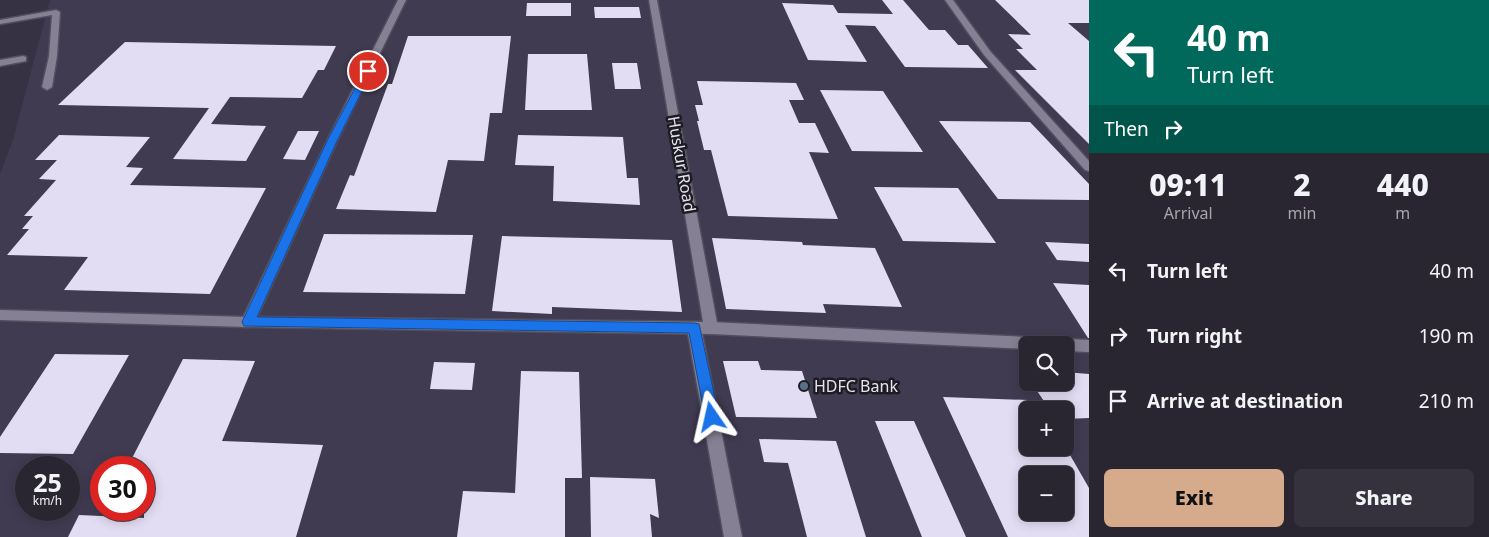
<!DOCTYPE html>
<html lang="en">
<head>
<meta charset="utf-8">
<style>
	:root { --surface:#292632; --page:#35323e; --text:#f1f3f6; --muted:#a5a5ac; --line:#45434d; --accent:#d6ab8b }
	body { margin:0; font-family:"Noto Sans",sans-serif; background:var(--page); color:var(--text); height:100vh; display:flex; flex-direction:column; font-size:19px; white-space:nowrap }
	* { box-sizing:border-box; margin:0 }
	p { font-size:16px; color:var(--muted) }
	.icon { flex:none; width:28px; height:28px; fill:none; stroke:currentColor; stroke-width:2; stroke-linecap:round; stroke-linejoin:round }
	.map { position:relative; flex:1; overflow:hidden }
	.sheet { display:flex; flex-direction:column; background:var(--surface); width:400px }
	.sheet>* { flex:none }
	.guide { background:#00695c; color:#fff; overflow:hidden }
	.fabs { position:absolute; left:1019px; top:336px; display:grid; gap:10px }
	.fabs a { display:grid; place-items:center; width:55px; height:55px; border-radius:8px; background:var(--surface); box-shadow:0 2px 12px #0003,0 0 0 1px var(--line); font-size:25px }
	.speed { position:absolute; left:15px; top:456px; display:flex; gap:10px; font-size:25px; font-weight:700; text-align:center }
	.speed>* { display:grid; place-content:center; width:65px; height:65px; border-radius:50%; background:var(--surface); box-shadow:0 2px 12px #0003,0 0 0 1px var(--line); line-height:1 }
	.speed small { font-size:12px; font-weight:400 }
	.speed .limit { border:8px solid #d22; background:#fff; color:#111 }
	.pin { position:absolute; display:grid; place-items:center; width:42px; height:42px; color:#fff; margin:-21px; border:2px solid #fff; border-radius:50%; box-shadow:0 1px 5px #0007 }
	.me { position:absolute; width:55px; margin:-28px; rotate:349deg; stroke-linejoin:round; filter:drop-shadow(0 0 4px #0008) }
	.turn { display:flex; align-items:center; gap:18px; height:105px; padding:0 15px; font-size:22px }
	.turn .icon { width:65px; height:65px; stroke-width:2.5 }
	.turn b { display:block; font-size:35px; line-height:42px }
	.then { display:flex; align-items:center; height:48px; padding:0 15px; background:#0003; gap:10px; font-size:19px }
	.eta { display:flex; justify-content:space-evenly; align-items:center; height:85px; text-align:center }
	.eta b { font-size:30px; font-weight:800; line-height:35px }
	.primary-button { display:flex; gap:10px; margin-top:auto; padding:10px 15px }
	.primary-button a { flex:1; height:58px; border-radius:8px; background:var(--accent); color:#111; font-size:20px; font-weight:800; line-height:58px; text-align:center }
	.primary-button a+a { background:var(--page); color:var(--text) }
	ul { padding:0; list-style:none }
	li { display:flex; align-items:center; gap:15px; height:65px; padding:0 15px }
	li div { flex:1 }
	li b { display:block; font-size:19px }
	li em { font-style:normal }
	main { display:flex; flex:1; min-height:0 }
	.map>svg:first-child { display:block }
	.built { fill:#413b52; fill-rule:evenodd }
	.building { fill:#e2ddf3; fill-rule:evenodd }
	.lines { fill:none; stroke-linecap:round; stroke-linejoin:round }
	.minor-casing { stroke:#524e5c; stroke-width:3 }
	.tertiary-casing { stroke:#524e5c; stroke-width:3 }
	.minor { fill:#858093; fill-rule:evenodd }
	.tertiary { fill:#858093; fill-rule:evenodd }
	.route { fill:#1a73e8; stroke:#114b97 }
	.service-dot { fill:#5c6f8a; stroke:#1d1c23; stroke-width:2 }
	.labels { text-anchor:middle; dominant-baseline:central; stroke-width:5; stroke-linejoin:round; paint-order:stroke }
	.street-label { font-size:16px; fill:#e6e3ee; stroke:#1d1c23 }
	.poi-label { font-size:16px; fill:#e6e3ee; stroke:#1d1c23; text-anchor:start }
</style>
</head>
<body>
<main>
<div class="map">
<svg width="1089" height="537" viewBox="0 0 1089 537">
	<rect width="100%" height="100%" fill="#373243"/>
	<path class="built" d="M50,0H1089V537H0V174L13,140ZM1028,345H1065V382H1028ZM1028,410H1065V448H1028ZM26,468H69V510H26ZM101,468H144V510H101ZM1028,475H1065V512H1028Z"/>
	<path class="building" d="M882,0H903L929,30H945L958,45H968L988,68L905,67L875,26L845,25L867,62L808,60L782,3L833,5L838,13L893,14Z
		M995,0H1089V23H1068L1089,41V144L1015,70H1037L1016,49H1023L1008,34L1031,35Z
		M527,3H571V16H526Z
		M594,7H639L641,18H595Z
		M408,36H511L502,113H490L484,161L448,160L436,212L336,209L350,175L354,176L388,84H392Z
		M125,42L336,46L324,70H318L302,98L230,97L211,124L266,126L246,161L173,159L209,108L58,105Z
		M528,54H587L592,110H525Z
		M612,63H637L641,89H615Z
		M697,81L796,83L804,100H789L799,123H815L829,153L809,152L838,219L728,216L711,150H704L697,121H699L695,105H703Z
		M820,90L883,91L923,152L852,151Z
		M939,121L1030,122L1089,184V200L998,199Z
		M298,131H319L305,160L283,159Z
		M59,135L150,137L126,167L143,168L130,185L266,188L210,294L64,290L88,257L7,255L29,229H22L33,216H24L56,180L39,179L57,160H35Z
		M518,135L623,137L627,178H638L640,205L553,201L554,166L515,165Z
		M874,187L958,188L996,243L903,241Z
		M324,234L473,235L465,294L303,292Z
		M502,236L672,240L682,312L552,307V314L492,311Z
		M712,238L802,242L803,245L875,248L902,307L823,304L826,313L726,309Z
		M1045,242L1089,244V262L1057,260Z
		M1053,283L1089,285V338H1088Z
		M55,354L129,355L73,454L0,453V437Z
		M183,359L255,361L222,441L323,445L296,537H68L79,515L144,518V468H127Z
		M723,361H758L761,370L802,371L817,418L736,417Z
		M434,362L475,363L472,390L430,389Z
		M521,371L579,372L582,478H565V537H457L463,491L515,493Z
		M1065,372L1089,374V418L1065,419V410H1050L1031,382H1065Z
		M943,397L1028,400V448H1066L1089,488V537H1008ZM1028,475H1065V512H1028Z
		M875,421H914L966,537H922Z
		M759,439L836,441L866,537H807L788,463L764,462Z
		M590,477L655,479L659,518L650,514L652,537H591Z"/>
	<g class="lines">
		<defs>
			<path id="minor" d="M398,0H406L337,141L255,322L253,326L248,327L243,326L241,322L327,141Z
				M649,0H657L718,328L716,332L711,334L706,332L704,328Z
				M945,0H953L990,51L1089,161V171L1085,170L984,55Z
				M56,10L60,12L57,56L52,87L47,90L42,87L49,56L52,15L0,24V20Z
				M23,56L26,57V61L0,66V60Z
				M694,322L699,324L701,328L742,537H724L687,328L689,324Z"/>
			<path id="tertiary" d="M0,310L248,317L711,322L1089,340V352L1065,351V345H1028V349L711,334L248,327L0,320Z"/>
		</defs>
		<use href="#minor" class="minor-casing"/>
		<use href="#tertiary" class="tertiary-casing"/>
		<use href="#minor" class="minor"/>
		<use href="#tertiary" class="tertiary"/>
	</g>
	<path class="route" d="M368,68L372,71L337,141L257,317L694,323L699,324L700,328L719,417L717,421L712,423L707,421L705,417L689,333L244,326L242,322L327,141L364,71Z"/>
	<circle class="service-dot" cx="804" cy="386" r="5"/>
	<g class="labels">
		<g class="street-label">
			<text transform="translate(682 164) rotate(80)">Huskur Road</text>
		</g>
		<g class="poi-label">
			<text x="814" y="386">HDFC Bank</text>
		</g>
	</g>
</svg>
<div class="fabs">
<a><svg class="icon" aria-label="search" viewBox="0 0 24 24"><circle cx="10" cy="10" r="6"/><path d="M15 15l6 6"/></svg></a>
<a>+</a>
<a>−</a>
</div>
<div class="speed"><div>25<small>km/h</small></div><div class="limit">30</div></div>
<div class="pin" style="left:368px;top:71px;background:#d93025"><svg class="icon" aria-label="arrive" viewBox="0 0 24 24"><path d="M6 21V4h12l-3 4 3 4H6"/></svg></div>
<svg class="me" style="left:712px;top:417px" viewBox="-20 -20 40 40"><path d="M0-17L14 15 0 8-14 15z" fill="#1a73e8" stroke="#fff" stroke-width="4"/></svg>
</div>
<section class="sheet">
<div class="guide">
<div class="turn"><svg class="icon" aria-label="left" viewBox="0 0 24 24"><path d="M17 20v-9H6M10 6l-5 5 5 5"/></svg><div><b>40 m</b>Turn left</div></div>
<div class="then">Then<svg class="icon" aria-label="right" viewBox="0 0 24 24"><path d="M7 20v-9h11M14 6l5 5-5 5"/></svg></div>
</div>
<div class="eta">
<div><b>09:11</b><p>Arrival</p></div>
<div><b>2</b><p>min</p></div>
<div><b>440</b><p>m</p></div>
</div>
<ul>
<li><svg class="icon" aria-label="left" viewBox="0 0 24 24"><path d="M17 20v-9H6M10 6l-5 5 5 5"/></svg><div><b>Turn left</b></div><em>40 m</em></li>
<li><svg class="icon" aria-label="right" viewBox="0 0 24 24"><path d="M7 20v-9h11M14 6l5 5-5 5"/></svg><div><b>Turn right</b></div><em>190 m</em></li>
<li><svg class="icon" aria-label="arrive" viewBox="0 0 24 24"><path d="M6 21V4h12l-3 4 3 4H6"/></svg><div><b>Arrive at destination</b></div><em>210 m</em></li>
</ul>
<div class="primary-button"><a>Exit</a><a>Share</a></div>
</section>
</main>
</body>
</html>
